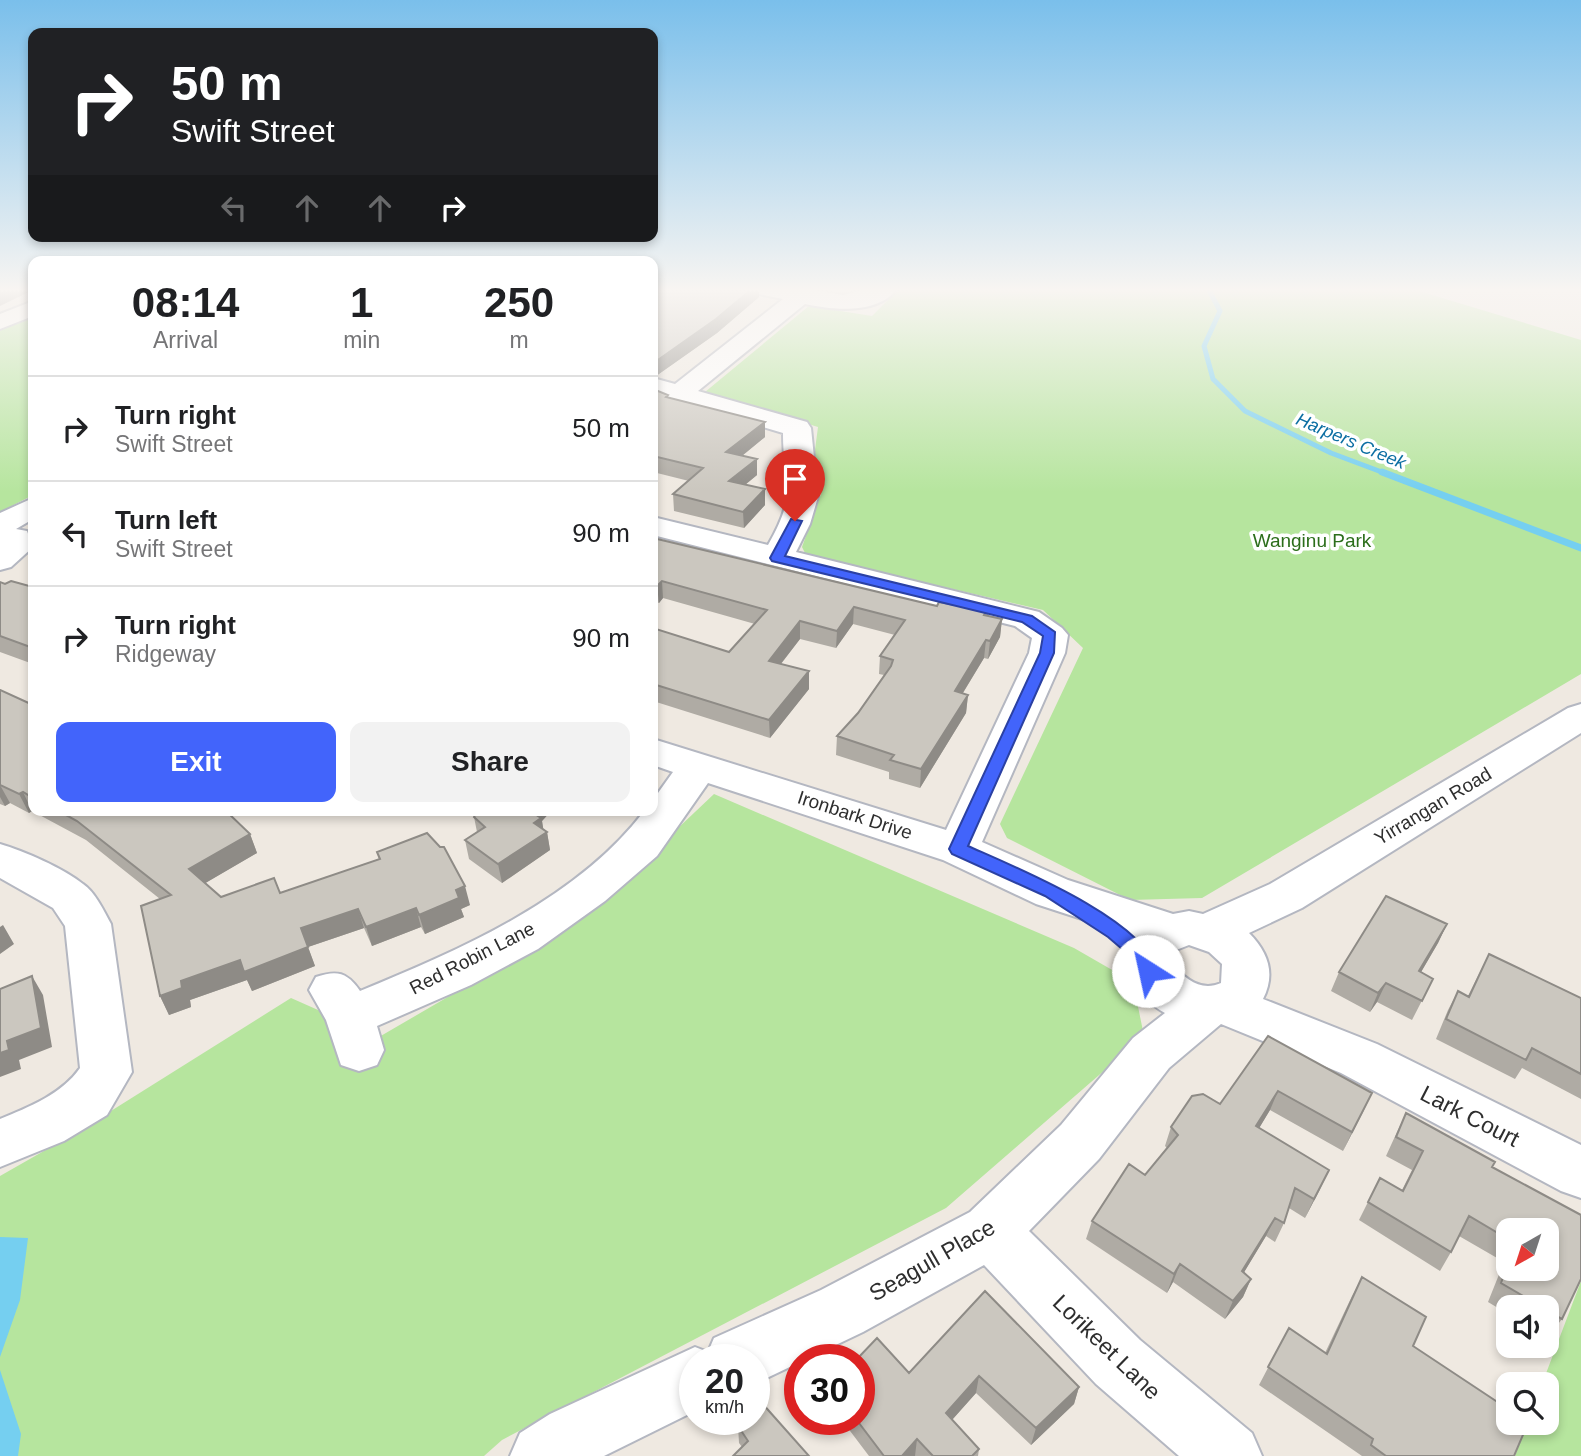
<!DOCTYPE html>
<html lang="en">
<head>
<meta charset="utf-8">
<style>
	:root { --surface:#fff; --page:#f2f2f2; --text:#202124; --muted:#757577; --line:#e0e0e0; --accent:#4264fb }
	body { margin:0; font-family:Arial,sans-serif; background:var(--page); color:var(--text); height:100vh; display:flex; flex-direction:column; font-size:26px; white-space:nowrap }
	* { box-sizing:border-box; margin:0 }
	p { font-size:23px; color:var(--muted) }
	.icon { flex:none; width:38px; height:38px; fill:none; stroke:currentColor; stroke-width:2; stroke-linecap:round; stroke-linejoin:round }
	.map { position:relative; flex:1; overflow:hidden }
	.details { position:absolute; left:28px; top:256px; width:630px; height:560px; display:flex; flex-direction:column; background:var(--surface); border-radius:14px; box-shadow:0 4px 10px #0003 }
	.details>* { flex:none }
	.top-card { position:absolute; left:28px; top:28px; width:630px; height:214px; border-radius:14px; box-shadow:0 4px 10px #0003; background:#202124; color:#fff; overflow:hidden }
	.needle { width:46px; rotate:219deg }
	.tools { position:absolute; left:1496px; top:1218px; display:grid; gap:14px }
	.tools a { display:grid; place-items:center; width:63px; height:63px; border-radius:14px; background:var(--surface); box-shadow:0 4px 10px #0003; font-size:35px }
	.speed { position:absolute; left:679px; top:1344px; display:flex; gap:14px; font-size:35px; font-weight:700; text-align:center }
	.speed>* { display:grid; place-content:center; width:91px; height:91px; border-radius:50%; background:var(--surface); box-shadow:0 4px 10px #0003; line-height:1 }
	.speed small { font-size:18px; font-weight:400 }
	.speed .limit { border:10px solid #d22; background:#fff; color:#111 }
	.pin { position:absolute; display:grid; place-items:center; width:60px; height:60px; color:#fff; margin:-72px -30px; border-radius:50% 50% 50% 0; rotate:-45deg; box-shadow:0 0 7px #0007 }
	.pin .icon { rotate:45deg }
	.me { position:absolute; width:77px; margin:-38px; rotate:325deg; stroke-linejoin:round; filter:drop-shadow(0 0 5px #0008) }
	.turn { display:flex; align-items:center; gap:24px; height:147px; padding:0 28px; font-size:32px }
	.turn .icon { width:91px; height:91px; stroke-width:2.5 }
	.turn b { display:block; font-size:49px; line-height:60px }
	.lanes { display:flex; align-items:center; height:66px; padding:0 28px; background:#0003; justify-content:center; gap:35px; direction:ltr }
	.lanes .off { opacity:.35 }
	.eta { display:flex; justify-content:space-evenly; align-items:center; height:119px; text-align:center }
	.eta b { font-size:42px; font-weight:800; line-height:49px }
	.cta { display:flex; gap:14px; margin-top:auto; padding:14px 28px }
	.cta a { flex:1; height:80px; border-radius:14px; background:var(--accent); color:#fff; font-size:28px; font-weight:800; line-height:80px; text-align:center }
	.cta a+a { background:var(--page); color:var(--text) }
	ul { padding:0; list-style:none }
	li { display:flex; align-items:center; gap:21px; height:105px; padding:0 28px; border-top:2px solid var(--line) }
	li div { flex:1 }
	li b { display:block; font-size:26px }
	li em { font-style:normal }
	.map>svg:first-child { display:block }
	.green { fill:#b6e59e }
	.water { fill:#75cff0 }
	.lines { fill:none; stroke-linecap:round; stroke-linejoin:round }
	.stream-far1 { stroke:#75cff0; stroke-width:5 }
	.stream { stroke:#75cff0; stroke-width:7 }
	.minor-casing { stroke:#b4b7c1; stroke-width:4 }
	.minor { fill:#fff; fill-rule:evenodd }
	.wall { fill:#afaba4; fill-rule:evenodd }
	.shaded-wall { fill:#8e8b86 }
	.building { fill:#cbc7bf; stroke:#8e8b86; stroke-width:2 }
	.route { fill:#4264fb; stroke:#2b41a3; stroke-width:2 }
	.labels { text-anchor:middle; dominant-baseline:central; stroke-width:7; stroke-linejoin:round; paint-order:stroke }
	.far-water-label { font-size:18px; font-style:italic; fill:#0d6fa3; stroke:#fff }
	.park-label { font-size:19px; fill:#2c6e1b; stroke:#fff }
	.street-label { font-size:19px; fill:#2e2e2e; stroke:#fff }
	.near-street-label { font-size:23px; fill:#2e2e2e; stroke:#fff }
</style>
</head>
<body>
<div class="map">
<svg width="1581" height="1456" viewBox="0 0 1581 1456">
	<rect width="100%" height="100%" fill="#efe9e1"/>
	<path class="green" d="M900,288H1409L1581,340V674L1202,898L1130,900L1007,838L1000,824L1083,648L1043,610L806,555L802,547L821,494L814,457L818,427L705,392L809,306L872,316Z
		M33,314V495L0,512V328Z
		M714,794L1074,948L1133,982L1144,1036L946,1208L502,1440L484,1456H0V1176L79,1131L291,998L379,1037L582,919Z
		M1581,1281V1456H1515L1527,1423H1547V1384H1542Z"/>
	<path class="water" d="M0,1237L28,1238L20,1300L0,1357Z
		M0,1370L21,1434L18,1456H0Z"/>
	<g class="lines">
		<path class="stream-far1" d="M1208,288L1220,311L1204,346L1213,379L1245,411L1331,453L1387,474"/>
		<path class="stream" d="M1382,472L1581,548"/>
		<defs>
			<path id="minor" d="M751,288H802L843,295L871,288H898C878,315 833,310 805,304L698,391L807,422L811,428L818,497L810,524L796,552L1039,612L1062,628L1068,635L1065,653L982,842L1068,880L1173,914L1189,911L1203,914L1270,884L1568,708L1581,704V733L1302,908L1249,933C1268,952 1276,974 1263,999L1377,1044L1581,1145V1198L1561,1191L1341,1073L1221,1024L1169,1068L1099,1159L1029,1231L1140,1340L1252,1433L1262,1456H1179L1096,1384L984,1265L863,1332L754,1384V1360H695V1411L604,1456H510L520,1433L550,1414L695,1347L708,1352L714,1338L821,1290L970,1212L1061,1125L1133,1038L1165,1013C1138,997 1113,967 1131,935L1036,904L943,860L708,783L657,856L605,901L538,949L471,985L377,1026L384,1050L377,1065L359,1071L341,1065L326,1020L309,990L316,977C337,970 347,972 360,991C460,950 578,899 645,810H653V800L673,772L653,765V739L946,830L1029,653L1032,638L1015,626L653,535V517L768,545C799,491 783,486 783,433L653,394V378L675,384L783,299L754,293ZM1189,945L1209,952L1222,964L1221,983C1201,992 1186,979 1172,965L1171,952Z
				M33,301V316L0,329V314Z
				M33,498V519L16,529L27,531L33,547L11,567L0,570V513Z
				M0,844C24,851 63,868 83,884C95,892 104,911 111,924L132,1072L107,1115L64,1141L0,1167V1119C29,1107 62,1094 80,1068L65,926L53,908L0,878Z"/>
		</defs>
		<use href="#minor" class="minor-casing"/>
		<use href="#minor" class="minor"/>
	</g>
	<path class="wall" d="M653,288L759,297L717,333L656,376H653Z
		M653,389L668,395V397L765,437L742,456L757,459V475L745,485L765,489V505L744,528L674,511L673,494L689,481L653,472Z
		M653,538L937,606L954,605L989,607L988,616L1002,619L1000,637L988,659L984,658L963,693L968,695L966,713L920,788L889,779V772L836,755L837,736L858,713L884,675L879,674L880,656L895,635L853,624L836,648L800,639L781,664L809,671V689L770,738L653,701V628L729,652L755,624L663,598L659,603L653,601Z
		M0,582L5,584L33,587V664L0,652Z
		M0,690L33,705V810H225L250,834L257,853L205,883L221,897L280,893L379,859L377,852L470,905L461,909L464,917L425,934L421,927L372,946L364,928L308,947L315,966L252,991L247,980L190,1000L191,1007L169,1015L160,996V899L86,840L32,811L29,813L10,803L5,806L0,804Z
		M478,810H552L542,821L543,829L547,832L550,850L502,883L469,859L465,840L477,832L474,817Z
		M1447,924L1438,943L1421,972L1433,979L1412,1020L1377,1002L1370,1012L1331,991L1339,972Z
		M1489,954L1581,998V1099L1522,1068L1515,1079L1436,1039L1448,1010L1458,991L1468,996Z
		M1268,1036L1372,1093L1343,1151L1270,1110L1259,1128L1320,1189L1305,1218L1289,1208L1284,1223L1275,1242L1266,1236L1244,1272L1251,1279L1243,1297L1225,1319L1173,1282L1167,1293L1086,1239L1092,1221L1145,1175L1167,1148L1165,1146L1171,1127L1220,1104Z
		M1406,1113L1495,1162L1492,1167L1581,1215V1279L1562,1319L1548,1337L1547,1336V1307H1508V1314L1488,1302L1504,1262L1459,1236L1451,1252L1440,1271L1359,1220L1380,1178L1402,1190L1412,1170L1386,1156L1397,1132ZM1508,1230H1547V1269H1508Z
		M1362,1277L1413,1346L1514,1456H1362L1259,1385L1289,1328L1325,1353L1352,1296Z
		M985,1291L1079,1387L1074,1404L1031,1445L976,1393L952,1420L979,1449L978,1456H869L841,1419H859L909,1373Z
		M738,1426L809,1456L742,1447L739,1443Z"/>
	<path class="shaded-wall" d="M12,288H33V290L0,306V294Z
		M753,288H759V297L717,333L656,376L655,362Z
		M765,422V437L727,468L726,452Z
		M757,459V475L730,497L729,481Z
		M765,489V505L744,528L743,512Z
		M662,581L663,598L659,603L657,586Z
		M854,607L853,624L836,648L837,631Z
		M1002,619L1000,637L988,659L990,641Z
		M800,621V639L769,679V661Z
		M986,640L984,658L953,709L955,691Z
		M809,671V689L770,738L769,720Z
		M968,695L966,713L920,788L921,769Z
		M0,785L10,803L5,806L0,797Z
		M23,792L32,811L29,813L19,794Z
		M531,810H552L542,821L544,833L547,832L550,850L502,883L498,864Z
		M250,834L257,853L197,888L189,869Z
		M465,886L470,905L461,909L464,917L425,934L419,915L456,890Z
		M416,908L421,927L372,946L366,927Z
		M358,909L364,928L308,947L315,966L252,991L247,980L190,1000L191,1007L169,1015L160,996L181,981L301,928Z
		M1447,924L1438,943L1410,991L1419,971Z
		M3,925L14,944L0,954V927Z
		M32,976L43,995L52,1047L19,1060L21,1069L0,1077V1053L7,1041Z
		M1386,983L1377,1002L1370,1012L1378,993Z
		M1278,1091L1270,1110L1249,1145L1256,1126Z
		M1372,1093L1363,1112L1343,1151L1352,1132Z
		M1329,1170L1320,1189L1305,1218L1314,1199Z
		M1275,1218L1266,1236L1234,1289L1242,1271Z
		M1180,1264L1173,1282L1167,1293L1174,1274Z
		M1251,1279L1243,1297L1225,1319L1233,1301Z
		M979,1376L976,1393L943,1430L946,1413Z
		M1079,1387L1074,1404L1031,1445L1036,1428Z
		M917,1439L915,1456H902Z"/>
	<path class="building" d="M0,288H12L0,294Z
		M653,288H753L716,319L655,362L653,361Z
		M653,389L668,395L666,397L765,422L726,452L757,459L729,481L765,489L743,512L673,494L703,468L653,456Z
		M653,538L937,606L939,602L954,605L957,600L989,607L984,615L1002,619L990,641L986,640L955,691L968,695L921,769L890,760L894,755L837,736L858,713L891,666L893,660L880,656L905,620L854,607L837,631L800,621L769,661L809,671L769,720L653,684V628L729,652L767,610L662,581L657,586L653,584Z
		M11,581L33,587V648L0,636V582L5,584Z
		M0,690L33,705V798L23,792L19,794L0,785Z
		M57,810H225L250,834L189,869L221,897L274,878L280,893L380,859L377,852L427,833L440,847H444L465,886L456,890L459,898L419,915L416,908L366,927L358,909L301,928L308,947L244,972L240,960L181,981L182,988L160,996L141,906L171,895L77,821Z
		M478,810H531L530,811L541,818L534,823L547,832L498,864L465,840L485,827L474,817Z
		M1386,896L1447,924L1419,971L1433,979L1422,1001L1386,983L1378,993L1339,972Z
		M1489,954L1581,998V1074L1532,1048L1526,1060L1446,1019L1458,991L1469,997Z
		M32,976L41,1028L7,1041L9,1050L0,1053V989Z
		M1268,1036L1372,1093L1352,1132L1278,1091L1256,1126L1329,1170L1314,1199L1295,1188L1284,1223L1275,1218L1242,1271L1251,1279L1233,1301L1180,1264L1174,1274L1092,1221L1129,1164L1145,1175L1178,1135L1171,1127L1192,1096L1203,1094L1220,1104Z
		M1406,1113L1495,1162L1492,1167L1581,1215V1279L1562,1319L1547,1310V1307H1542L1501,1283L1508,1264V1269H1547V1230H1508V1239L1469,1216L1451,1252L1368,1202L1380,1178L1403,1191L1423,1151L1396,1137Z
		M1362,1277L1426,1317L1413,1346L1508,1409V1423H1528L1514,1456H1386L1371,1445L1373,1439L1268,1367L1289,1328L1327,1354Z
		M985,1291L1079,1387L1036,1428L979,1376L946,1413L979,1449L972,1456H933L917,1439L902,1456H884L856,1419H859V1360H856L877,1338L909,1373Z
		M761,1402L809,1456H733L748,1441L738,1426L745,1419H754V1409Z"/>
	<linearGradient id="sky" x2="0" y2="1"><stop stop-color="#7abfeb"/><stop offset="0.59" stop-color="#f8f5f2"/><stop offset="1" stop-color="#f8f5f2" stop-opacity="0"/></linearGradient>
	<rect width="1581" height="492" fill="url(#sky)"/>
	<path class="route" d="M791,519L802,521L785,556L1032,616L1055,632L1054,653L968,846C1015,867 1146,920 1157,971L1155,976H1141L1136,961L1108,937L1045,896L952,854L949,849L1040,653L1043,636L1022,622L772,561L770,558Z"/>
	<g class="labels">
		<g class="far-water-label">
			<text transform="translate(1351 441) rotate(23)">Harpers Creek</text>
		</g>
		<g class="park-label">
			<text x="1312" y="540">Wanginu Park</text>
		</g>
		<g class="street-label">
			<text transform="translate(1433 806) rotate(-31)">Yirrangan Road</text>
			<text transform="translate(855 815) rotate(18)">Ironbark Drive</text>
			<text transform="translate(472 958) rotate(-27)">Red Robin Lane</text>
		</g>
		<g class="near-street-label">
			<text transform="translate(1470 1116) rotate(27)">Lark Court</text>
			<text transform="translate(932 1260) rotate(-30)">Seagull Place</text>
			<text transform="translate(1107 1347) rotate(44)">Lorikeet Lane</text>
		</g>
	</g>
</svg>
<div class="tools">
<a><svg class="needle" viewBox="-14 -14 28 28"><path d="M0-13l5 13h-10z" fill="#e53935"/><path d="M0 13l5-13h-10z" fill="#757577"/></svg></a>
<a><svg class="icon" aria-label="sound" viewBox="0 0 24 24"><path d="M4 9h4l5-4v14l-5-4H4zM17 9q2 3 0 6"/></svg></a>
<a><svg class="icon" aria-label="search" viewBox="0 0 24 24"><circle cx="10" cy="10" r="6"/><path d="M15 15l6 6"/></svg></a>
</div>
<div class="speed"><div>20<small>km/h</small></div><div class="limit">30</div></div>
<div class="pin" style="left:795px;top:521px;background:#d93025"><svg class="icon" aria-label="arrive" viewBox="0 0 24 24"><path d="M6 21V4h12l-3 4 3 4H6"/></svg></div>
<svg class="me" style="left:1148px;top:971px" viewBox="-20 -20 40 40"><circle r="19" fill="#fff"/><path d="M0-13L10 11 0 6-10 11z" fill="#4264fb"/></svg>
<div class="top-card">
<div class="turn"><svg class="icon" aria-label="right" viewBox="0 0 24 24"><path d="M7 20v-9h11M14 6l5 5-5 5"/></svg><div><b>50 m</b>Swift Street</div></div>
<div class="lanes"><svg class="icon off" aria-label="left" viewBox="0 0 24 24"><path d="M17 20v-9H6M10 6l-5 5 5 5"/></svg><svg class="icon off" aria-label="ahead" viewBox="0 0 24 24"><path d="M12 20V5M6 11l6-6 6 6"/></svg><svg class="icon off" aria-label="ahead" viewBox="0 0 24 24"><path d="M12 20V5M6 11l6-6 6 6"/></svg><svg class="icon" aria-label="right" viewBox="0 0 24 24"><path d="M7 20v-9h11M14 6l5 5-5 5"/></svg></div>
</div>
<section class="details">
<div class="eta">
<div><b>08:14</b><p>Arrival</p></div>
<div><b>1</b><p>min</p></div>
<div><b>250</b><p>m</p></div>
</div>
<ul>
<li><svg class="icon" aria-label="right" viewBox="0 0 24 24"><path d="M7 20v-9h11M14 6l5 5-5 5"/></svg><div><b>Turn right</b><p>Swift Street</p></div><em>50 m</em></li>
<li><svg class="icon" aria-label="left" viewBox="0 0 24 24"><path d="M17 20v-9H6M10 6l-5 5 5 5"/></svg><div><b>Turn left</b><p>Swift Street</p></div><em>90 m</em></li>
<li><svg class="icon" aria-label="right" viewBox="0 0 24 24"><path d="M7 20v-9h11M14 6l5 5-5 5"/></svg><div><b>Turn right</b><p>Ridgeway</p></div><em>90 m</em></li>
</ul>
<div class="cta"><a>Exit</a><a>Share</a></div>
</section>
</div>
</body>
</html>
